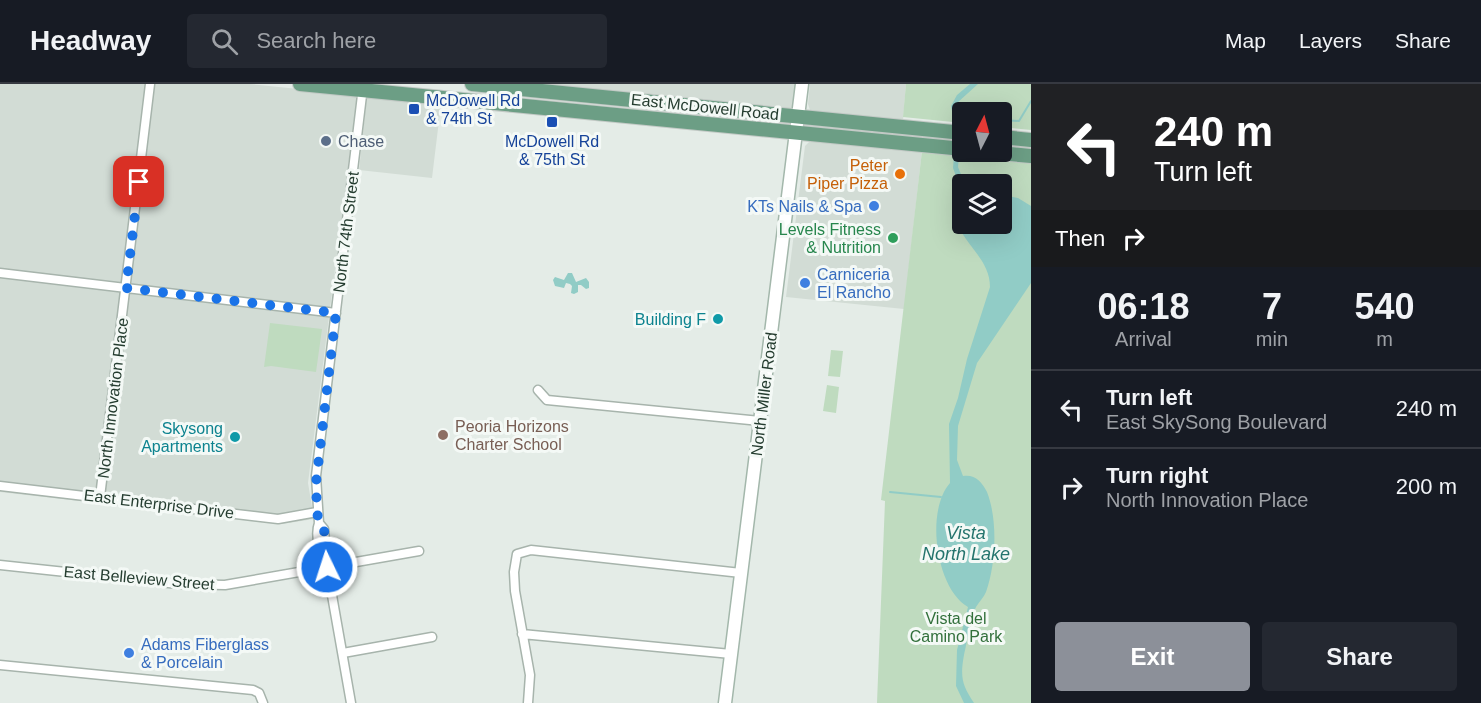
<!DOCTYPE html>
<html lang="en">
<head>
<meta charset="utf-8">
<style>
	:root { --surface:#171b24; --page:#242831; --text:#f1f3f6; --muted:#9ea1a6; --line:#363941; --accent:#8c9099 }
	body { margin:0; font-family:Arial,sans-serif; background:var(--page); color:var(--text); height:100vh; display:flex; flex-direction:column; font-size:22px; white-space:nowrap }
	* { box-sizing:border-box; margin:0 }
	p { font-size:20px; color:var(--muted) }
	.icon { flex:none; width:33px; height:33px; fill:none; stroke:currentColor; stroke-width:2; stroke-linecap:round; stroke-linejoin:round }
	.map { position:relative; flex:1; overflow:hidden }
	.side { display:flex; flex-direction:column; background:var(--surface); width:450px }
	.side>* { flex:none }
	.hud { background:#202124; color:#fff; overflow:hidden }
	.needle { width:39px; rotate:6deg }
	.fabs { position:absolute; left:952px; top:18px; display:grid; gap:12px }
	.fabs a { display:grid; place-items:center; width:60px; height:60px; border-radius:6px; background:var(--surface); box-shadow:0 6px 24px #0002; font-size:30px }
	.pin { position:absolute; display:grid; place-items:center; width:51px; height:51px; color:#fff; margin:-26px; border-radius:12px; box-shadow:0 3px 9px #0006 }
	.me { position:absolute; width:66px; margin:-33px; rotate:356deg; stroke-linejoin:round; filter:drop-shadow(0 0 4px #0008) }
	.turn { display:flex; align-items:center; gap:21px; height:126px; padding:0 24px; font-size:27px }
	.turn .icon { width:78px; height:78px; stroke-width:2.5 }
	.turn b { display:block; font-size:42px; line-height:51px }
	.then { display:flex; align-items:center; height:57px; padding:0 24px; background:#0003; gap:12px; font-size:22px }
	.eta { display:flex; justify-content:space-evenly; align-items:center; height:102px; text-align:center }
	.eta b { font-size:36px; font-weight:600; line-height:42px }
	.cta { display:flex; gap:12px; margin-top:auto; padding:12px 24px }
	.cta a { flex:1; height:69px; border-radius:6px; background:var(--accent); color:#fff; font-size:24px; font-weight:600; line-height:69px; text-align:center }
	.cta a+a { background:var(--page); color:var(--text) }
	ul { padding:0; list-style:none }
	li { display:flex; align-items:center; gap:18px; height:78px; padding:0 24px; border-top:2px solid var(--line) }
	li div { flex:1 }
	li b { display:block; font-size:22px }
	li em { font-style:normal }
	header { display:flex; align-items:center; gap:36px; box-sizing:border-box; height:84px; padding:0 30px; background:var(--surface); border-bottom:2px solid var(--line) }
	header strong { font-size:28px }
	nav { display:flex; gap:33px; margin-inline-start:auto; font-size:21px }
	.search { width:420px; height:54px; background:var(--page); display:flex; align-items:center; gap:15px; box-sizing:border-box; padding:0 21px; border-radius:6px; color:var(--muted); font-size:22px }
	main { display:flex; flex:1; min-height:0 }
	.map>svg:first-child { display:block }
	.built { fill:#d2dcd5 }
	.green { fill:#bfdbbf; fill-rule:evenodd }
	.water { fill:#91ccc6 }
	.lines { fill:none; stroke-linecap:round; stroke-linejoin:round }
	.stream { stroke:#91ccc6; stroke-width:2 }
	.street-casing { stroke:#a7b4ac; stroke-width:11 }
	.secondary-casing { stroke:#a3b7ab; stroke-width:15 }
	.primary-casing { stroke:#c2c9c5; stroke-width:16 }
	.street { stroke:#fff; stroke-width:8 }
	.secondary { stroke:#fff; stroke-width:12 }
	.primary { stroke:#6c9e85; stroke-width:14 }
	.route { stroke:#1a73e8; stroke-width:10; stroke-dasharray:0 18 }
	.transit-dot { fill:#1a4fb4; stroke:#f4f9f6; stroke-width:2 }
	.service-dot { fill:#5c6f8a; stroke:#f4f9f6; stroke-width:2 }
	.food-dot { fill:#e8710a; stroke:#f4f9f6; stroke-width:2 }
	.shop-dot { fill:#3f7fe0; stroke:#f4f9f6; stroke-width:2 }
	.leisure-dot { fill:#2e9e5b; stroke:#f4f9f6; stroke-width:2 }
	.culture-dot { fill:#0f9aa8; stroke:#f4f9f6; stroke-width:2 }
	.education-dot { fill:#8d6e63; stroke:#f4f9f6; stroke-width:2 }
	.labels { text-anchor:middle; dominant-baseline:central; stroke-width:6; stroke-linejoin:round; paint-order:stroke }
	.transit-label { font-size:16px; fill:#164399; stroke:#f4f9f6; text-anchor:start }
	.street-label { font-size:16px; fill:#253d30; stroke:#f4f9f6 }
	.service-label { font-size:16px; fill:#4e5e75; stroke:#f4f9f6; text-anchor:start }
	.food-label { font-size:16px; fill:#c56008; stroke:#f4f9f6; text-anchor:end }
	.shop-label { font-size:16px; fill:#366cbe; stroke:#f4f9f6; text-anchor:start }
	.leisure-label { font-size:16px; fill:#27864d; stroke:#f4f9f6; text-anchor:end }
	.culture-label { font-size:16px; fill:#0d838f; stroke:#f4f9f6; text-anchor:end }
	.education-label { font-size:16px; fill:#785e54; stroke:#f4f9f6; text-anchor:start }
	.park-label { font-size:16px; fill:#32703b; stroke:#f4f9f6 }
	.water-label { font-size:18px; font-style:italic; fill:#24746d; stroke:#f4f9f6 }
</style>
</head>
<body>
<header>
<strong>Headway</strong>
<div class="search"><svg class="icon" aria-label="search" viewBox="0 0 24 24"><circle cx="10" cy="10" r="6"/><path d="M15 15l6 6"/></svg>Search here</div>
<nav><a>Map</a><a>Layers</a><a>Share</a></nav>
</header>
<main>
<div class="map">
<svg width="1031" height="619" viewBox="0 0 1031 619">
	<rect width="100%" height="100%" fill="#e4ece7"/>
	<path class="built" d="M0,0H250L357,11L308,399L314,435L282,440L0,408Z
		M531,0H795L792,26Z
		M810,0H906L903,37L812,27L810,26L808,20Z
		M367,12L441,20L432,94L359,86Z
		M810,57L922,67L904,225L786,213L805,62Z"/>
	<path class="green" d="M906,0H1031V46L1002,43V28H963V39L903,33Z
		M922,67L1031,78V619H877L885,417L881,416ZM963,100H1002V140H963Z
		M270,239L322,245L316,288L271,282L264,283Z
		M831,266L843,267L840,293L828,292Z
		M827,301L839,303L836,329L823,327Z"/>
	<path class="water" d="M970,0H978L957,19L956,25L961,48L958,83L965,100H963V140H1002V111L1018,114L1031,122V199L977,279L958,342L957,376L963,392C975,390 982,398 987,408C998,436 996,480 986,508C984,513 979,518 976,523C971,533 967,559 964,571C960,593 962,601 974,619H964L956,602L957,566L968,523C936,505 925,427 950,399L949,340L958,314L967,275L990,203C990,175 964,161 956,136C954,130 956,123 956,117L963,111L953,84L956,47L951,22L957,11Z
		M568,189H572L576,198L586,194L589,198V204L586,205L581,201H578V208L574,210L571,209L572,202L570,200L566,199L564,204L555,202L553,196L555,193L564,196Z"/>
	<g class="lines">
		<path class="stream" d="M1002,36L1019,37L1031,17
			M890,408L941,413"/>
		<defs>
			<path id="street" d="M0,189L336,229
				M538,306L547,316L760,337
				M0,402L278,435L317,428
				M100,413L150,0
				M319,439L324,445L327,483L351,619
				M0,481L178,500L225,501L419,467
				M327,483C321,470 314,453 319,439L316,392L363,3
				M522,550L731,570
				M343,569L432,553
				M0,581L253,606L259,609L263,619
				M528,619L530,591L515,507L514,488L517,470L531,466L741,489"/>
			<path id="secondary" d="M725,619L802,0"/>
			<path id="primary" d="M300,0L963,65
				M472,0L963,49
				M1002,53L1031,56
				M988,68L1031,72"/>
		</defs>
		<use href="#street" class="street-casing"/>
		<use href="#secondary" class="secondary-casing"/>
		<use href="#primary" class="primary-casing"/>
		<use href="#street" class="street"/>
		<use href="#secondary" class="secondary"/>
		<use href="#primary" class="primary"/>
	</g>
	<g class="lines">
		<path class="route" d="M139,98L126,204L336,229L316,399L317,428L319,439L324,445L327,483"/>
	</g>
	<g class="transit-dot">
		<rect x="408" y="19" width="12" height="12" rx="3"/>
		<rect x="546" y="32" width="12" height="12" rx="3"/>
	</g>
	<circle class="service-dot" cx="326" cy="57" r="6"/>
	<circle class="food-dot" cx="900" cy="90" r="6"/>
	<g class="shop-dot">
		<circle cx="874" cy="122" r="6"/>
		<circle cx="805" cy="199" r="6"/>
		<circle cx="129" cy="569" r="6"/>
	</g>
	<circle class="leisure-dot" cx="893" cy="154" r="6"/>
	<g class="culture-dot">
		<circle cx="718" cy="235" r="6"/>
		<circle cx="235" cy="353" r="6"/>
	</g>
	<circle class="education-dot" cx="443" cy="351" r="6"/>
	<g class="labels">
		<g class="transit-label">
			<text x="426" y="16">McDowell Rd<tspan x="426" dy="18">&amp; 74th St</tspan></text>
			<text x="552" y="57" text-anchor="middle">McDowell Rd<tspan x="552" dy="18">&amp; 75th St</tspan></text>
		</g>
		<g class="street-label">
			<text transform="translate(705 23) rotate(6)">East McDowell Road</text>
			<text transform="translate(346 148) rotate(-83)">North 74th Street</text>
			<text transform="translate(764 310) rotate(-83)">North Miller Road</text>
			<text transform="translate(113 314) rotate(-83)">North Innovation Place</text>
			<text transform="translate(159 420) rotate(7)">East Enterprise Drive</text>
			<text transform="translate(139 494) rotate(5)">East Belleview Street</text>
		</g>
		<g class="service-label">
			<text x="338" y="57">Chase</text>
		</g>
		<g class="food-label">
			<text x="888" y="81">Peter<tspan x="888" dy="18">Piper Pizza</tspan></text>
		</g>
		<g class="shop-label">
			<text x="862" y="122" text-anchor="end">KTs Nails &amp; Spa</text>
			<text x="817" y="190">Carniceria<tspan x="817" dy="18">El Rancho</tspan></text>
			<text x="141" y="560">Adams Fiberglass<tspan x="141" dy="18">&amp; Porcelain</tspan></text>
		</g>
		<g class="leisure-label">
			<text x="881" y="145">Levels Fitness<tspan x="881" dy="18">&amp; Nutrition</tspan></text>
		</g>
		<g class="culture-label">
			<text x="706" y="235">Building F</text>
			<text x="223" y="344">Skysong<tspan x="223" dy="18">Apartments</tspan></text>
		</g>
		<g class="education-label">
			<text x="455" y="342">Peoria Horizons<tspan x="455" dy="18">Charter School</tspan></text>
		</g>
		<g class="park-label">
			<text x="956" y="534">Vista del<tspan x="956" dy="18">Camino Park</tspan></text>
		</g>
		<g class="water-label">
			<text x="966" y="449">Vista<tspan x="966" dy="21">North Lake</tspan></text>
		</g>
	</g>
</svg>
<div class="fabs">
<a><svg class="needle" viewBox="-14 -14 28 28"><path d="M0-13l5 13h-10z" fill="#e53935"/><path d="M0 13l5-13h-10z" fill="#9ea1a6"/></svg></a>
<a><svg class="icon" aria-label="layers" viewBox="0 0 24 24"><path d="M12 4l9 5-9 5-9-5zM3 14l9 5 9-5"/></svg></a>
</div>
<div class="pin" style="left:139px;top:98px;background:#d93025"><svg class="icon" aria-label="arrive" viewBox="0 0 24 24"><path d="M6 21V4h12l-3 4 3 4H6"/></svg></div>
<svg class="me" style="left:327px;top:483px" viewBox="-20 -20 40 40"><circle r="17" fill="#1a73e8" stroke="#fff" stroke-width="3"/><path d="M0-11L8 9 0 5-8 9z" fill="#fff"/></svg>
</div>
<section class="side">
<div class="hud">
<div class="turn"><svg class="icon" aria-label="left" viewBox="0 0 24 24"><path d="M17 20v-9H6M10 6l-5 5 5 5"/></svg><div><b>240 m</b>Turn left</div></div>
<div class="then">Then<svg class="icon" aria-label="right" viewBox="0 0 24 24"><path d="M7 20v-9h11M14 6l5 5-5 5"/></svg></div>
</div>
<div class="eta">
<div><b>06:18</b><p>Arrival</p></div>
<div><b>7</b><p>min</p></div>
<div><b>540</b><p>m</p></div>
</div>
<ul>
<li><svg class="icon" aria-label="left" viewBox="0 0 24 24"><path d="M17 20v-9H6M10 6l-5 5 5 5"/></svg><div><b>Turn left</b><p>East SkySong Boulevard</p></div><em>240 m</em></li>
<li><svg class="icon" aria-label="right" viewBox="0 0 24 24"><path d="M7 20v-9h11M14 6l5 5-5 5"/></svg><div><b>Turn right</b><p>North Innovation Place</p></div><em>200 m</em></li>
</ul>
<div class="cta"><a>Exit</a><a>Share</a></div>
</section>
</main>
</body>
</html>
